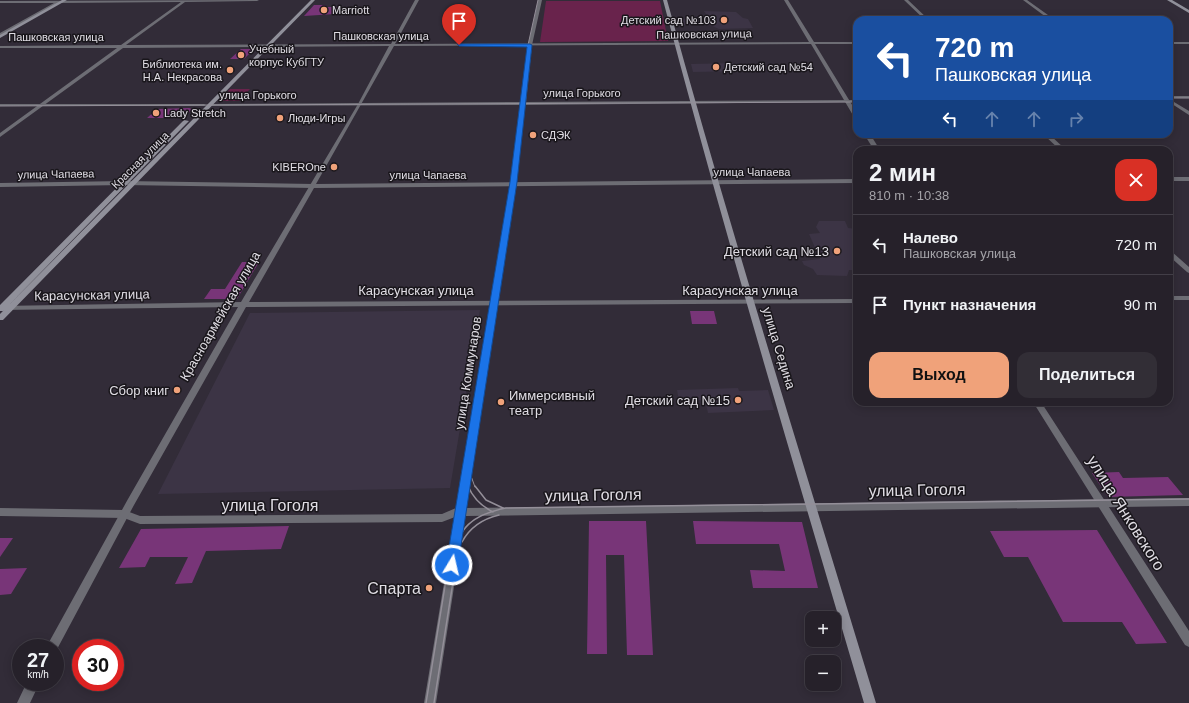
<!DOCTYPE html>
<html lang="ru">
<head>
<meta charset="utf-8">
<style>
	:root { --surface:#26212a; --page:#322e36; --text:#f1f3f6; --muted:#a4a3a8; --line:#423e47; --accent:#f0a27a }
	body { margin:0; font-family:Arial,sans-serif; background:var(--page); color:var(--text); height:100vh; display:flex; flex-direction:column; font-size:15px; white-space:nowrap }
	* { box-sizing:border-box; margin:0 }
	p { font-size:13px; color:var(--muted) }
	.icon { flex:none; width:22px; height:22px; fill:none; stroke:currentColor; stroke-width:2; stroke-linecap:round; stroke-linejoin:round }
	.map { position:relative; flex:1; overflow:hidden }
	.panel { position:absolute; left:853px; top:146px; width:320px; height:260px; display:flex; flex-direction:column; background:var(--surface); border-radius:12px; box-shadow:0 2px 10px #0003,0 0 0 1px var(--line) }
	.panel>* { flex:none }
	.top-card { position:absolute; left:853px; top:16px; width:320px; height:122px; border-radius:12px; box-shadow:0 2px 10px #0003,0 0 0 1px var(--line); background:#1a4fa0; color:#fff; overflow:hidden }
	.tools { position:absolute; left:805px; top:611px; display:grid; gap:8px }
	.tools a { display:grid; place-items:center; width:36px; height:36px; border-radius:8px; background:var(--surface); box-shadow:0 2px 10px #0003,0 0 0 1px var(--line); font-size:20px }
	.speed { position:absolute; left:12px; top:639px; display:flex; gap:8px; font-size:20px; font-weight:700; text-align:center }
	.speed>* { display:grid; place-content:center; width:52px; height:52px; border-radius:50%; background:var(--surface); box-shadow:0 2px 10px #0003,0 0 0 1px var(--line); line-height:1 }
	.speed small { font-size:10px; font-weight:400 }
	.speed .limit { border:6px solid #d22; background:#fff; color:#111 }
	.pin { position:absolute; display:grid; place-items:center; width:34px; height:34px; color:#fff; margin:-41px -17px; border-radius:50% 50% 50% 0; rotate:-45deg; box-shadow:0 0 4px #0007 }
	.pin .icon { rotate:45deg }
	.me { position:absolute; width:44px; margin:-22px; rotate:9deg; stroke-linejoin:round; filter:drop-shadow(0 0 3px #0008) }
	.turn { display:flex; align-items:center; gap:14px; height:84px; padding:0 16px; font-size:18px }
	.turn .icon { width:52px; height:52px; stroke-width:2.5 }
	.turn b { display:block; font-size:28px; line-height:34px }
	.lanes { display:flex; align-items:center; height:38px; padding:0 16px; background:#0003; justify-content:center; gap:20px; direction:ltr }
	.lanes .off { opacity:.35 }
	.round { display:grid; place-items:center; flex:none; width:42px; height:42px; border-radius:12px; background:var(--page) }
	.head { display:flex; align-items:center; justify-content:space-between; height:68px; padding:0 16px }
	h1 { font-size:24px; font-weight:800; line-height:30px }
	.action { display:flex; gap:8px; margin-top:auto; padding:8px 16px }
	.action a { flex:1; height:46px; border-radius:12px; background:var(--accent); color:#111; font-size:16px; font-weight:800; line-height:46px; text-align:center }
	.action a+a { background:var(--page); color:var(--text) }
	ul { padding:0; list-style:none }
	li { display:flex; align-items:center; gap:12px; height:60px; padding:0 16px; border-top:1px solid var(--line) }
	li div { flex:1 }
	li b { display:block; font-size:15px }
	li em { font-style:normal }
	.map>svg:first-child { display:block }
	.built { fill:#3c3445 }
	.green { fill:#69234c }
	.building { fill:#783578 }
	.lines { fill:none; stroke-linecap:round; stroke-linejoin:round }
	.minor { fill:#6d6d74; fill-rule:evenodd }
	.tertiary { fill:#6d6d74; fill-rule:evenodd }
	.secondary { fill:#90909a; fill-rule:evenodd }
	.tram-far1 { stroke:#948f99; stroke-width:1 }
	.tram { stroke:#948f99; stroke-width:1.5 }
	.route { fill:#1a73e8; stroke:#114b97 }
	.poi-dot { fill:#f0a27a; stroke:#19161b; stroke-width:1.5 }
	.labels { text-anchor:middle; dominant-baseline:central; stroke-width:3; stroke-linejoin:round; paint-order:stroke }
	.far-poi-label { font-size:11px; fill:#e0dde4; stroke:#19161b; text-anchor:start }
	.far-street-label { font-size:11px; fill:#e0dde4; stroke:#19161b }
	.poi-label { font-size:13px; fill:#e0dde4; stroke:#19161b; text-anchor:end }
	.street-label { font-size:13px; fill:#e0dde4; stroke:#19161b }
	.near-street-label { font-size:16px; fill:#e0dde4; stroke:#19161b }
	.near-poi-label { font-size:16px; fill:#e0dde4; stroke:#19161b; text-anchor:end }
</style>
</head>
<body>
<div class="map">
<svg width="1189" height="703" viewBox="0 0 1189 703">
	<rect width="100%" height="100%" fill="#322c38"/>
	<path class="built" d="M704,11L736,12L743,18L748,19L753,28L719,29L710,25H678L677,19H709Z
		M739,63L743,71L693,72L691,64Z
		M819,221H845L848,228L857,229V270H849L847,276L817,275L813,269L804,265L802,261L820,259L809,234L820,233L816,227Z
		M480,310L450,488L158,494L250,313Z
		M738,388L739,391L768,390L774,410L708,413L705,400L679,401L677,390Z"/>
	<path class="green" d="M546,1H660L668,41L540,42Z
		M230,89H250L239,101H219Z"/>
	<path class="building" d="M314,5H326L324,7H341L335,14L304,16Z
		M241,49H254L244,59H230Z
		M157,109L189,108L192,109L183,118H147Z
		M242,262H259L237,299H204L211,289H225Z
		M690,311H714L717,324H692Z
		M1119,472L1123,478L1168,477L1183,495L1108,497L1092,473Z
		M589,521H646L653,655H627L624,555H606L607,654H587Z
		M693,521L802,522L818,588H753L750,570L785,571L779,544H696Z
		M289,526L281,549L206,551L192,583L175,584L188,557H150L145,567L119,568L141,529Z
		M1097,530L1167,643L1136,644L1122,622H1063L1028,557H1004L990,531Z
		M0,538H13L0,557Z
		M27,568L11,594L0,595V569Z"/>
	<g class="lines">
		<path class="minor" d="M538,0H542L532,45L526,102L857,100V102L525,105L516,184L466,508L1189,498V506L465,516L436,703H424L455,517L442,522L140,524L124,518L0,516V508L124,510L140,516L442,514L456,508L510,184L520,105L210,106L208,105L210,104L521,102L528,45Z
			M1169,96H1189V98H1169Z
			M0,104H204L206,105L204,106H0Z
			M124,181L313,184L316,186L313,188L124,185L0,187V183Z"/>
		<path class="tertiary" d="M259,0L257,1L185,2L126,45L391,44L415,0H419L395,44L809,42L784,0H788L814,42H857V44H815L857,113V119L854,117L811,44L394,46L316,184L857,179V183L314,188L249,302L857,299V303L246,307L134,505L55,653V648H46L48,644L128,499L238,307L0,310V306L241,302L358,104L389,46L123,48L0,137V133L117,48H0V46L121,45L181,2L59,3L0,36V33L54,3H0V1Z
			M904,0H908L929,20H925Z
			M1023,0H1027L1055,20H1050Z
			M1169,42H1189V44H1169Z
			M1169,99L1189,111V115L1169,102Z
			M864,134H870L880,150H874Z
			M1043,134H1049L1066,150H1060Z
			M1169,177H1189V181H1169Z
			M1169,250L1171,251L1189,267V273L1187,272L1169,256Z
			M1169,296H1189V300H1169Z
			M1033,402H1041L1189,631V647L1185,645Z
			M27,682H40L30,703H17Z"/>
		<path class="secondary" d="M62,0H67L0,38V35Z
			M311,0H315L3,320H0V314Z
			M663,0H667C732,236 805,469 876,703H864C795,469 725,236 663,0Z
			M1167,0H1172L1189,10V13Z
			M184,120L189,121L3,311H0V305Z"/>
		<path class="tram-far1" d="M1169,98H1189
			M0,106L857,102
			M465,465L469,487
			M471,476L475,487
			M462,487L511,186L521,117L528,45L538,0
			M468,487L478,420"/>
		<path class="tram" d="M468,486C473,498 481,506 493,512
			M475,486L486,500L503,508
			M453,541L462,486
			M462,542C470,527 482,519 499,515
			M449,561C460,527 471,515 506,508L1189,499
			M426,703L450,555
			M434,703L468,486"/>
	</g>
	<path class="route" d="M457,44H530L532,45L517,182L458,565L457,569L452,571L448,569L446,565L510,182L527,47L459,46Z"/>
	<g class="poi-dot">
		<circle cx="324" cy="10" r="4"/>
		<circle cx="724" cy="20" r="4"/>
		<circle cx="241" cy="55" r="4"/>
		<circle cx="716" cy="67" r="4"/>
		<circle cx="230" cy="70" r="4"/>
		<circle cx="156" cy="113" r="4"/>
		<circle cx="280" cy="118" r="4"/>
		<circle cx="533" cy="135" r="4"/>
		<circle cx="334" cy="167" r="4"/>
		<circle cx="837" cy="251" r="4"/>
		<circle cx="177" cy="390" r="4"/>
		<circle cx="738" cy="400" r="4"/>
		<circle cx="501" cy="402" r="4"/>
		<circle cx="429" cy="588" r="4"/>
	</g>
	<g class="labels">
		<g class="far-poi-label">
			<text x="332" y="10">Marriott</text>
			<text x="716" y="20" text-anchor="end">Детский сад №103</text>
			<text x="249" y="49">Учебный<tspan x="249" dy="13">корпус КубГТУ</tspan></text>
			<text x="222" y="64" text-anchor="end">Библиотека им.<tspan x="222" dy="13">Н.А. Некрасова</tspan></text>
			<text x="724" y="67">Детский сад №54</text>
			<text x="164" y="113">Lady Stretch</text>
			<text x="288" y="118">Люди-Игры</text>
			<text x="541" y="135">СДЭК</text>
			<text x="326" y="167" text-anchor="end">KIBEROne</text>
		</g>
		<g class="far-street-label">
			<text transform="translate(704 34) rotate(-1)">Пашковская улица</text>
			<text x="381" y="36">Пашковская улица</text>
			<text x="56" y="37">Пашковская улица</text>
			<text x="582" y="93">улица Горького</text>
			<text x="258" y="95">улица Горького</text>
			<text transform="translate(140 160) rotate(-45)">Красная улица</text>
			<text x="752" y="172">улица Чапаева</text>
			<text transform="translate(56 174) rotate(-1)">улица Чапаева</text>
			<text x="428" y="175">улица Чапаева</text>
		</g>
		<g class="poi-label">
			<text x="829" y="251">Детский сад №13</text>
			<text x="169" y="390">Сбор книг</text>
			<text x="509" y="395" text-anchor="start">Иммерсивный<tspan x="509" dy="15">театр</tspan></text>
			<text x="730" y="400">Детский сад №15</text>
		</g>
		<g class="street-label">
			<text x="416" y="290">Карасунская улица</text>
			<text x="740" y="290">Карасунская улица</text>
			<text transform="translate(92 295) rotate(-1)">Карасунская улица</text>
			<text transform="translate(220 316) rotate(-60)">Красноармейская улица</text>
			<text transform="translate(779 348) rotate(73)">улица Седина</text>
			<text transform="translate(468 373) rotate(-81)">улица Коммунаров</text>
		</g>
		<g class="near-street-label">
			<text transform="translate(917 490) rotate(-1)">улица Гоголя</text>
			<text transform="translate(593 495) rotate(-1)">улица Гоголя</text>
			<text x="270" y="505">улица Гоголя</text>
			<text transform="translate(1126 513) rotate(58)">улица Янковского</text>
		</g>
		<g class="near-poi-label">
			<text x="421" y="588">Спарта</text>
		</g>
	</g>
</svg>
<div class="tools">
<a>+</a>
<a>−</a>
</div>
<div class="speed"><div>27<small>km/h</small></div><div class="limit">30</div></div>
<div class="pin" style="left:459px;top:45px;background:#d93025"><svg class="icon" aria-label="arrive" viewBox="0 0 24 24"><path d="M6 21V4h12l-3 4 3 4H6"/></svg></div>
<svg class="me" style="left:452px;top:565px" viewBox="-20 -20 40 40"><circle r="17" fill="#1a73e8" stroke="#fff" stroke-width="3"/><path d="M0-11L8 9 0 5-8 9z" fill="#fff"/></svg>
<div class="top-card">
<div class="turn"><svg class="icon" aria-label="left" viewBox="0 0 24 24"><path d="M17 20v-9H6M10 6l-5 5 5 5"/></svg><div><b>720 m</b>Пашковская улица</div></div>
<div class="lanes"><svg class="icon" aria-label="left" viewBox="0 0 24 24"><path d="M17 20v-9H6M10 6l-5 5 5 5"/></svg><svg class="icon off" aria-label="ahead" viewBox="0 0 24 24"><path d="M12 20V5M6 11l6-6 6 6"/></svg><svg class="icon off" aria-label="ahead" viewBox="0 0 24 24"><path d="M12 20V5M6 11l6-6 6 6"/></svg><svg class="icon off" aria-label="right" viewBox="0 0 24 24"><path d="M7 20v-9h11M14 6l5 5-5 5"/></svg></div>
</div>
<section class="panel">
<div class="head"><div><h1>2 мин</h1><p>810 m · 10:38</p></div><a class="round" style="background:#d93025;color:#fff"><svg class="icon" aria-label="close" viewBox="0 0 24 24"><path d="M6 6l12 12M18 6L6 18"/></svg></a></div>
<ul>
<li><svg class="icon" aria-label="left" viewBox="0 0 24 24"><path d="M17 20v-9H6M10 6l-5 5 5 5"/></svg><div><b>Налево</b><p>Пашковская улица</p></div><em>720 m</em></li>
<li><svg class="icon" aria-label="arrive" viewBox="0 0 24 24"><path d="M6 21V4h12l-3 4 3 4H6"/></svg><div><b>Пункт назначения</b></div><em>90 m</em></li>
</ul>
<div class="action"><a>Выход</a><a>Поделиться</a></div>
</section>
</div>
</body>
</html>
